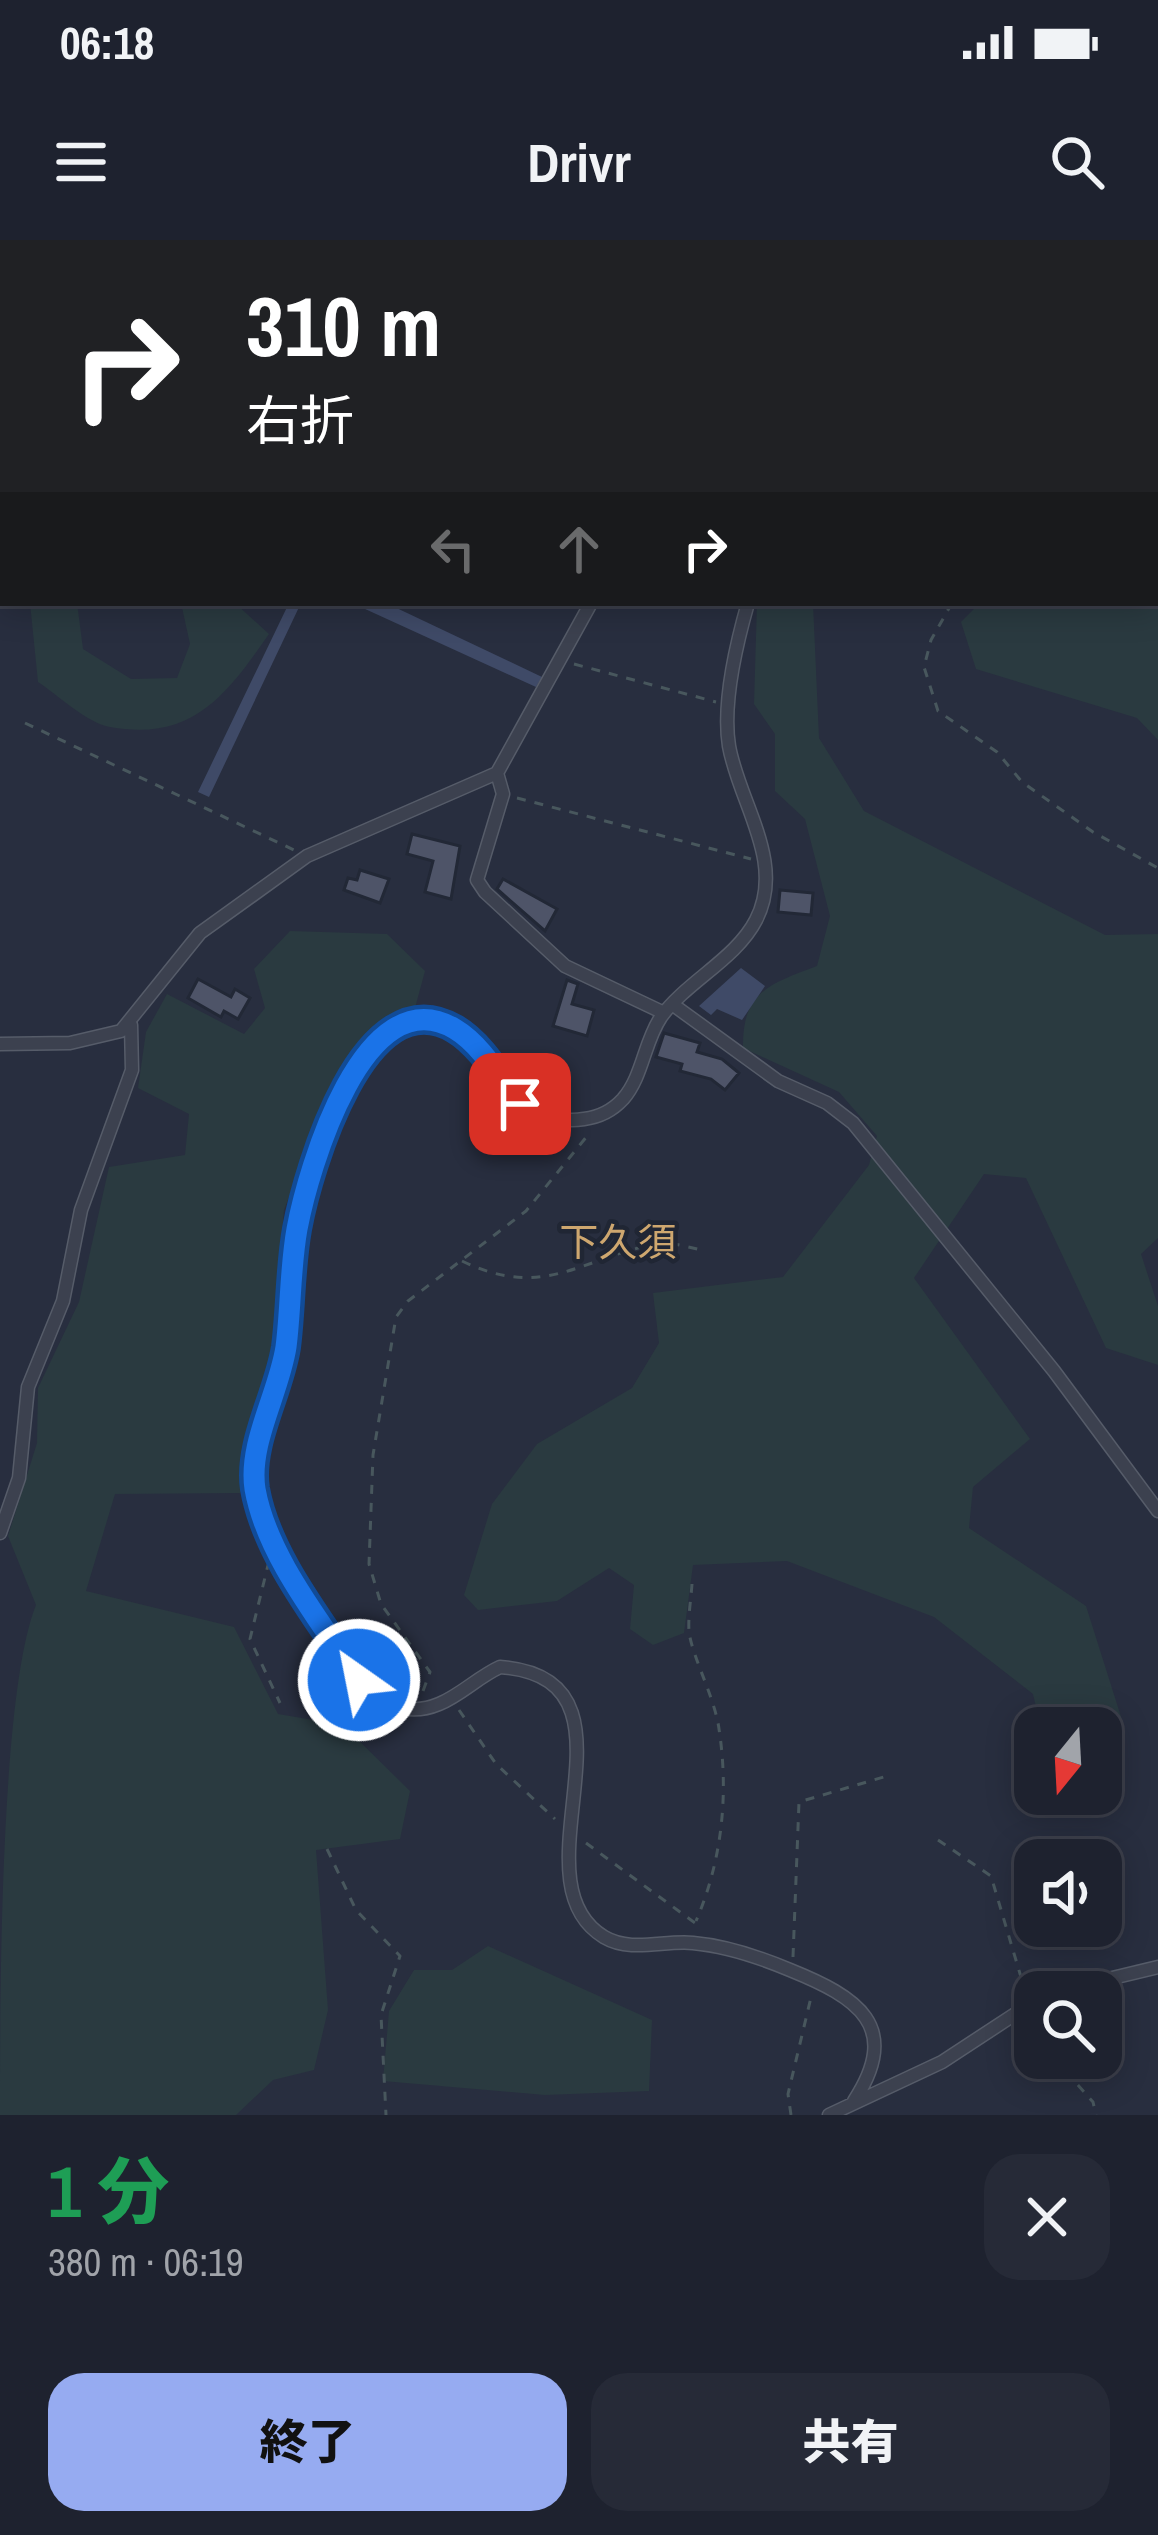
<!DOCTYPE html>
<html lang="ja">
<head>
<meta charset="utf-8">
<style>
	:root { --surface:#1e222f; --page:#262a37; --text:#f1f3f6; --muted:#a1a4aa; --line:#3c3f4b; --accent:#96abf1 }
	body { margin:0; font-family:"Archivo Narrow","Noto Sans JP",sans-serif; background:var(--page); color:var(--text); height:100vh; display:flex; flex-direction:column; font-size:45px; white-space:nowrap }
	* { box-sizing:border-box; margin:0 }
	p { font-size:39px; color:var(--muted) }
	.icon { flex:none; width:66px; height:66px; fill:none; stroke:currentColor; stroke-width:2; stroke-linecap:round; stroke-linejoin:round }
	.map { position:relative; height:1875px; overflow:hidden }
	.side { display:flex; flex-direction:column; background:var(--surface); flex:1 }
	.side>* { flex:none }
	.banner { position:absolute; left:0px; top:0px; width:1158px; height:366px; box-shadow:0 6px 30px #0003,0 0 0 3px var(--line); background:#202124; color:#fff; overflow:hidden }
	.needle { width:78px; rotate:198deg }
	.tools { position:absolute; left:1014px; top:1467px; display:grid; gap:24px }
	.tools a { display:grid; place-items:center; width:108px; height:108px; border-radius:24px; background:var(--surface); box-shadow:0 6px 30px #0003,0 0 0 3px var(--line); font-size:60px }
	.pin { position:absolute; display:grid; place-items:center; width:102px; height:102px; color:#fff; margin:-51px; border-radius:24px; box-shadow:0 6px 18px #0006 }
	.me { position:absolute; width:132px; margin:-66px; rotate:327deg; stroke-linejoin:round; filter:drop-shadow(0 0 9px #0008) }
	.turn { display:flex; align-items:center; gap:42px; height:252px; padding:0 48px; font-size:54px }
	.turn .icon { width:156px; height:156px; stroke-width:2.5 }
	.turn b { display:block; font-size:84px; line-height:102px }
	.lanes { display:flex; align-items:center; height:114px; padding:0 48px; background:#0003; justify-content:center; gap:60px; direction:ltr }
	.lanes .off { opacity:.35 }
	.round { display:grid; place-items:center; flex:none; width:126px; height:126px; border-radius:36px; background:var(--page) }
	.summary { display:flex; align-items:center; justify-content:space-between; height:204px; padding:0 48px }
	h1 { font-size:72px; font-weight:800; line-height:90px; color:#1e9e55 }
	.primary-button { display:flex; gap:24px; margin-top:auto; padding:24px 48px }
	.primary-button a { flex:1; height:138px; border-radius:36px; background:var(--accent); color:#111; font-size:48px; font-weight:800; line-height:138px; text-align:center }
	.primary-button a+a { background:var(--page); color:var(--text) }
	.status { display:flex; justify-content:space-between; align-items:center; height:84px; padding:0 60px; background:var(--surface); direction:ltr }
	.status svg { height:33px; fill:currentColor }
	header { display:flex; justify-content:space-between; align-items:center; height:156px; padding:0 48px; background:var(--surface); font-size:54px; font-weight:800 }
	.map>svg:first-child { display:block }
	.green { fill:#2a3a40 }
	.water { fill:#3f4a67 }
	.building { fill:#4e5468; stroke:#222836; stroke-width:3 }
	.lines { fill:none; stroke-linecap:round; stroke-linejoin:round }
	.minor-casing { stroke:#565c69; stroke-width:15 }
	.path { stroke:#48575d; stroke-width:3; stroke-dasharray:9 9; stroke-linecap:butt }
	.minor { stroke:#3c414f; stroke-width:12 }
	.route-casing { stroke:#114b97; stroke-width:30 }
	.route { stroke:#1a73e8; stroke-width:21 }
	.labels { text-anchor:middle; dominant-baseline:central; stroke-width:9; stroke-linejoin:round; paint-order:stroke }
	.neighbourhood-label { font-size:39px; fill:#cea76f; stroke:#202634 }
</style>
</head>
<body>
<div class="status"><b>06:18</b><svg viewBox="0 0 49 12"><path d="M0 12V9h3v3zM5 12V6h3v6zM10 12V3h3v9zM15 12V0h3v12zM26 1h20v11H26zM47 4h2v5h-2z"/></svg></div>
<header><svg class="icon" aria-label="menu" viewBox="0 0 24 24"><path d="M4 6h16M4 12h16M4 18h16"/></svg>Drivr<svg class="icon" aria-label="search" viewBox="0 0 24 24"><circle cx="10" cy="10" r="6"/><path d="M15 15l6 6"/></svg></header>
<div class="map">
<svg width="1158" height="1875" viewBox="0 0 1158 1875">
	<rect width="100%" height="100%" fill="#282e3f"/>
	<path class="green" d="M1158,169V500L1137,478L976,429L961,382L980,363H1155Z
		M30,363H77L83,409L131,439L177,438L190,404L181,363H235L269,394C227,454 193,502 110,487C87,483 58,455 38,442Z
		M757,363H813L819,498L864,571L1105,695L1158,694V998L1141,1014L1158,1066V1125L1106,1108L1026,938L984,934L914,1038L1030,1199L973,1247L969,1288L1086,1366L1123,1483L1110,1541L1101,1545V1488H1041L1033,1454L934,1377L787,1321L693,1325L684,1393L653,1405L630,1389L634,1345L609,1328L557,1361L478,1370L464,1355L492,1264L537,1204L632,1148L659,1103L653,1053L783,1037L869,925L877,896L839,852L743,808C742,751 770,744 817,726L830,676L805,579L775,551V494L754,464Z
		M290,691L387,694L425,731L415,768L369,795L320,876L284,970L273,1112L240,1253L115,1254L86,1351L234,1387L278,1474L343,1485L410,1551L400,1599L316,1610L328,1770L314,1830L273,1840L236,1875H0C0,1758 0,1454 36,1365L8,1296L37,1203L38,1148L79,1062L109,927L185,915L189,874L138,848L146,792L167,754L244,794L265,768L254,729Z
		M488,1706L652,1780L649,1851L545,1855L383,1841L389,1771L414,1730H452Z"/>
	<path class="water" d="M289,363H301L209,557L198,552Z
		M352,363H386L542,437L536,447Z
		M741,728L765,746L742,780L717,769L711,775L699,766Z"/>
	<path class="building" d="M412,594L460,606L451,659L425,652L433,621L407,614Z
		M360,630L389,639L380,663L344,650L348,638L357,640Z
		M503,639L557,669L545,691L497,649Z
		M780,650L813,653L811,675L778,672Z
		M198,739L231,757L235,749L250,758L238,779L224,771L221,777L188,758Z
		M567,740L578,744L572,764L594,770L587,796L553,786Z
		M664,793L700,803L697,812L722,819L739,833L725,850L711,839L680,831L682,824L656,817Z"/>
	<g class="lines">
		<defs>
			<path id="minor" d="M100,0V3
				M841,3L843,0
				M0,13H3
				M748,363C736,405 722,463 729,506C739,563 786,622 756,680C736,719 686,742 661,777C644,802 643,836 623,859C612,871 600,877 584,879C492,893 485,751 398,786C374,796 363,818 352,839C297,940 301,1002 285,1109C279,1153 253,1197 254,1241C256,1283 285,1322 305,1356C332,1402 372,1492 439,1464C461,1455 478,1437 500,1427C657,1438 508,1639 604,1697C631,1713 664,1700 693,1703C727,1706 759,1717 790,1730C857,1757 903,1786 854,1861
				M497,533L503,554L477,640L485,652L565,726L664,773
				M672,764L778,841L827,863L853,883L1054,1131L1158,1271
				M0,804L70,803L121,791L200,693L307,616L497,533L591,363
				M0,1293L19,1238L28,1147L63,1061L81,970L132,830L131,785
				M1054,1752L1158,1727
				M829,1875L942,1822L1035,1761"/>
		</defs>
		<use href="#minor" class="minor-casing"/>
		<path class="path" d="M952,363L931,400L924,427L938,471L997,512L1022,542L1093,592L1158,628
			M574,424L716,462
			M25,483L294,610
			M517,558L751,619
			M462,1021C543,1060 578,1020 655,1004C669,1001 687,1007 702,1010
			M269,1321L250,1399L280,1463
			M692,1344C691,1359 688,1376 689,1391C691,1414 715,1458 719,1489C729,1554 722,1621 696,1681
			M423,1451L430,1432L381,1364L369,1324L373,1215L396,1077L408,1061L526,971L588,895
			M459,1470L496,1524L555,1579
			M938,1600L991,1636L1026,1754
			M586,1603L695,1683L693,1688
			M327,1609L356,1670L400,1716L381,1775L386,1875
			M793,1717L799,1562L887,1536
			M1054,1818L1093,1862L1096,1875
			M791,1875L788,1854L812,1753"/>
		<use href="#minor" class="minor"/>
	</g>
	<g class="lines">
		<defs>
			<path id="route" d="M359,1440C322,1383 267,1317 255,1249C248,1203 279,1153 286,1107C291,1068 290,1028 297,989C308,930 364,735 455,789C482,805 501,840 520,864"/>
		</defs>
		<use href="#route" class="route-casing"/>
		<use href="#route" class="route"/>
	</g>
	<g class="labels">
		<g class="neighbourhood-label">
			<text x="618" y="1002">下久須</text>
		</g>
	</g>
</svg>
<div class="tools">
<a><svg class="needle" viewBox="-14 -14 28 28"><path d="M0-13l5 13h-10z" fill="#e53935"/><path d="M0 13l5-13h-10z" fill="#a1a4aa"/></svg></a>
<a><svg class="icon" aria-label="sound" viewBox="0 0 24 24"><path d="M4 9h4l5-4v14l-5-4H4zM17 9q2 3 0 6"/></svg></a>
<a><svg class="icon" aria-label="search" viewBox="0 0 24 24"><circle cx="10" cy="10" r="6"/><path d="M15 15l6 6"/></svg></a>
</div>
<div class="pin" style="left:520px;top:864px;background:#d93025"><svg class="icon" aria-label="arrive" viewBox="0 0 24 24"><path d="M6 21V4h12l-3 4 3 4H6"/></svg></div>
<svg class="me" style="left:359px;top:1440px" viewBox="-20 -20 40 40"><circle r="17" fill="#1a73e8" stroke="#fff" stroke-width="3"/><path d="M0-11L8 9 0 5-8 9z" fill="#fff"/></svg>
<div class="banner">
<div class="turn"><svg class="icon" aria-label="right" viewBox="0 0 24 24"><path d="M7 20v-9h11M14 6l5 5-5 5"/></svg><div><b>310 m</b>右折</div></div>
<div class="lanes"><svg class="icon off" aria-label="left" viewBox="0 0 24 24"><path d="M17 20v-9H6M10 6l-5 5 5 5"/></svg><svg class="icon off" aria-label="ahead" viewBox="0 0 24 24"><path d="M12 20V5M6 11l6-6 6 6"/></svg><svg class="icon" aria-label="right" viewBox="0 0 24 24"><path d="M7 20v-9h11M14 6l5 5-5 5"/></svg></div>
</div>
</div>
<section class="side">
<div class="summary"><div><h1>1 分</h1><p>380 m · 06:19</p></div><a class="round"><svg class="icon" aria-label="close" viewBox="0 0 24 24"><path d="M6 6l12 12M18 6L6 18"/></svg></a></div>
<div class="primary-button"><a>終了</a><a>共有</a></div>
</section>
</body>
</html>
